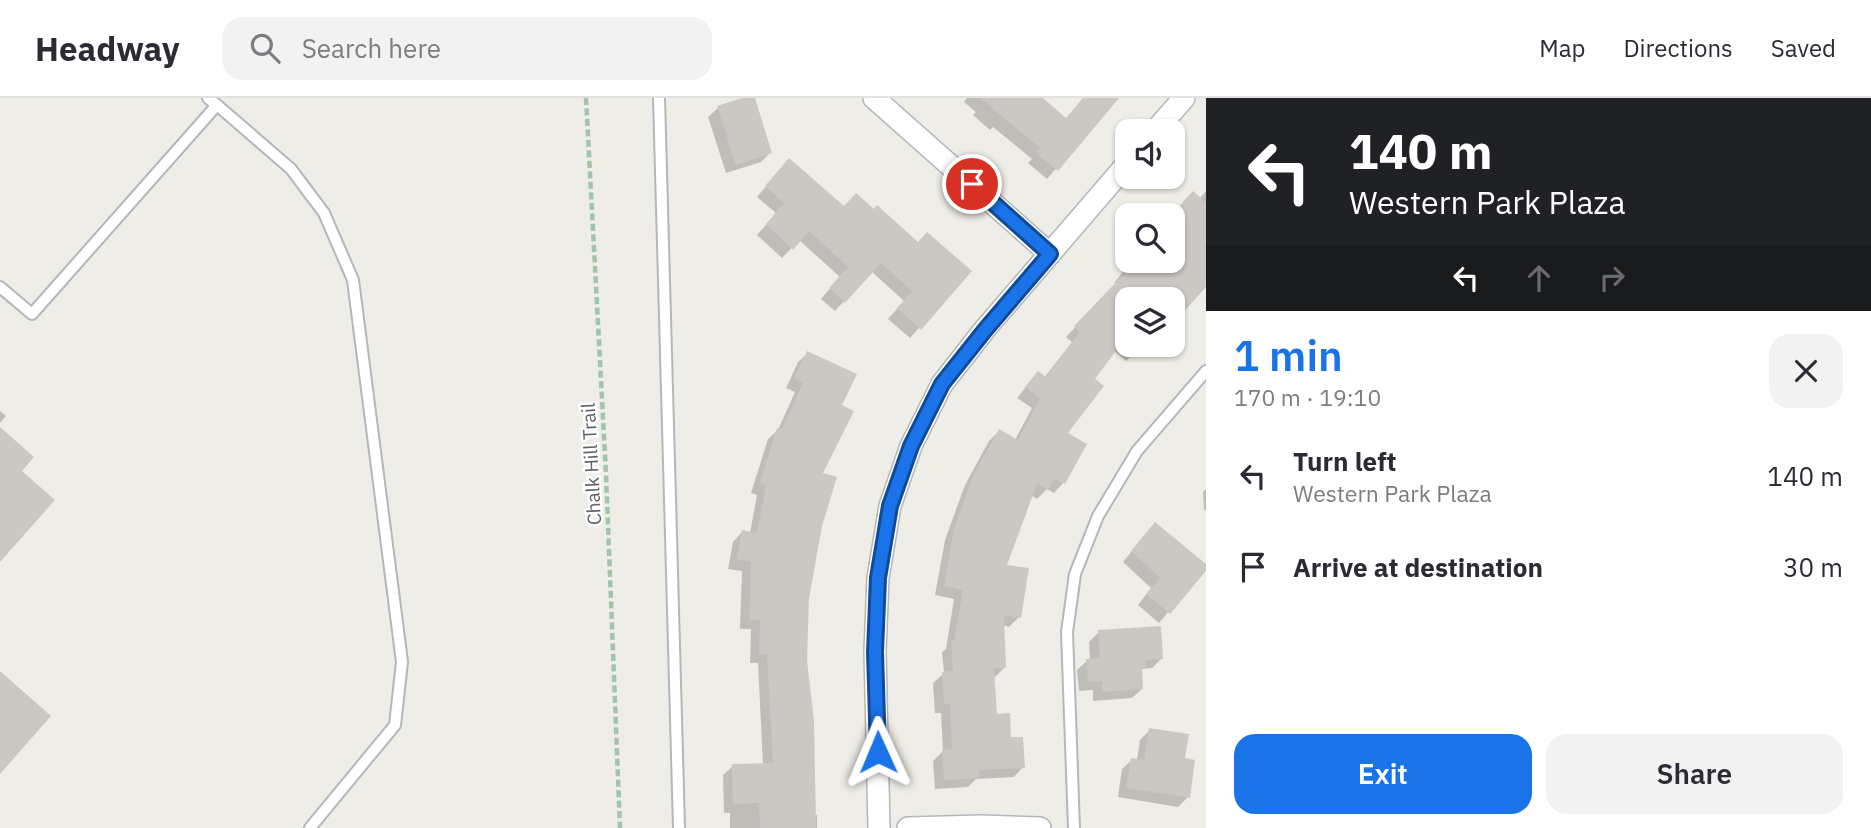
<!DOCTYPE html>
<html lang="en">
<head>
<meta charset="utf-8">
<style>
	:root { --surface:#fff; --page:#f2f2f3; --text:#2b2b33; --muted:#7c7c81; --line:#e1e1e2; --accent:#1a73e8 }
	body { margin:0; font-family:"IBM Plex Sans",sans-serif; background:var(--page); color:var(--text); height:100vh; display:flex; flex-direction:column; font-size:26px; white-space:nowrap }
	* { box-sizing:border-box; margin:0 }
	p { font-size:23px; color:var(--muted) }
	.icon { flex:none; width:38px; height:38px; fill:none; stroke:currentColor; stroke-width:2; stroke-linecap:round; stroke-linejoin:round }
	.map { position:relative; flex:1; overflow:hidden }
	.details { display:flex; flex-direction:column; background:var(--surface); width:665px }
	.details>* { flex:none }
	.top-card { background:#202124; color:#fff; overflow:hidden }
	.controls { position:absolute; left:1115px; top:21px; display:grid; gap:14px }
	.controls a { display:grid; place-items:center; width:70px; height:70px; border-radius:14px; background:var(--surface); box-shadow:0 2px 5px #0004; font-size:35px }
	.pin { position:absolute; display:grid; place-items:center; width:60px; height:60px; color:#fff; margin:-30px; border:4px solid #fff; border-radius:50%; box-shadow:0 2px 7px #0007 }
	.me { position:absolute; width:77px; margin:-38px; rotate:359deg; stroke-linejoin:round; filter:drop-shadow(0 0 5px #0008) }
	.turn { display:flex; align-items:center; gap:24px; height:147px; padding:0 28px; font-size:32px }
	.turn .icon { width:91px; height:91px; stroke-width:2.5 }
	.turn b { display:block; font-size:49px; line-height:60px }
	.lanes { display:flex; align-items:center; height:66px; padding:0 28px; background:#0003; justify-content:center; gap:35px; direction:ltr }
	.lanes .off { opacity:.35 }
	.round { display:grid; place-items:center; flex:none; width:74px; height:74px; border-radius:21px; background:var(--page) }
	.summary { display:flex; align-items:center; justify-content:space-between; height:119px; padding:0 28px }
	h1 { font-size:42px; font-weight:600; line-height:52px; color:var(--accent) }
	.button { display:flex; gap:14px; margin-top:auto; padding:14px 28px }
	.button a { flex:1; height:80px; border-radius:21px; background:var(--accent); color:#fff; font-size:28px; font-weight:600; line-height:80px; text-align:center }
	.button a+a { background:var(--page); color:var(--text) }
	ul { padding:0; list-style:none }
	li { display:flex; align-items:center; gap:21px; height:91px; padding:0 28px }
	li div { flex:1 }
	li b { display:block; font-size:26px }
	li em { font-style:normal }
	header { display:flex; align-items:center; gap:42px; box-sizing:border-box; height:98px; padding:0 35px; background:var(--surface); border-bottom:2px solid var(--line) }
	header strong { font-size:33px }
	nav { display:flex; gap:38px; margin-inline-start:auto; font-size:24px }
	.search { width:490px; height:63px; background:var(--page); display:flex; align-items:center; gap:18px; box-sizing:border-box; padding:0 24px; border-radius:21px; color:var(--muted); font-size:26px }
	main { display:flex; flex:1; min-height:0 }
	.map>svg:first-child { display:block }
	.shadow { fill:#0003 }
	.building { fill:#cbc8c4 }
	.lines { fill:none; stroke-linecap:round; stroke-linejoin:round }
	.lane-casing { stroke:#b4b7ba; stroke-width:14 }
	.street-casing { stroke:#b4b7ba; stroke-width:24 }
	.path { stroke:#a0c5aa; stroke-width:4.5; stroke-dasharray:7 3.5; stroke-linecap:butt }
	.lane { stroke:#fff; stroke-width:10 }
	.street { stroke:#fff; stroke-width:21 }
	.route-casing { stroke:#114b97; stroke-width:18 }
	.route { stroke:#1a73e8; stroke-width:12 }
	.labels { text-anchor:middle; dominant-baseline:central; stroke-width:5; stroke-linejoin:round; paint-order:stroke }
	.street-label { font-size:19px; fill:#5f6266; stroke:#fff }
</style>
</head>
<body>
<header>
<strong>Headway</strong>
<div class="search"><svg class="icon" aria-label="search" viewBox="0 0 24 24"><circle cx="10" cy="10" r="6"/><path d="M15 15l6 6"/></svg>Search here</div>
<nav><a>Map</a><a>Directions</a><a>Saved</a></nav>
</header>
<main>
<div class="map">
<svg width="1206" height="730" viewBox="0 0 1206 730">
	<rect width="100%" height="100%" fill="#efede7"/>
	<path class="shadow" d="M748,0H753L770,55L761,64L726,75L708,19L718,10Z
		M967,0H1040L1066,22L1085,0H1099L1109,9L1047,81L1028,65L1032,61L993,29L990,32L973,17L976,14L964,4Z
		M780,72L844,110L918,146L969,173L910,240L888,221L904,203L871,173L835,213L821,201L840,179L799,142L782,160L757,137L776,115L757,99Z
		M1206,93V187L1172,224V201H1127V247H1142L1126,263L1114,253L1092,282L1066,336L1085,346L1063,385L1054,395L1047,391L1037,401L1031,397L1004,468L1019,519L1009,529L1002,527L1005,569L995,579H993L995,618L1010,641L1023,669L1014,679L976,681L968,689L935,691L933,663L943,653L941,615H935L933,585L944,575L942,554L946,551L954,501L935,497L945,442L965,387L989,343L999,333L1015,342L1032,310L1017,300L1029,285L1044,280L1072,244L1066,239L1116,186L1114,185L1132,163H1172V117L1183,105L1199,101Z
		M808,255L839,308L821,376L820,428L807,501L805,562L814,717H817V730H730V715H724L723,677L733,668L763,667L758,565H750L751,531H740L742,473L728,471L733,444L742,434L750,435L757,397L751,395L768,341L778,332L795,294L786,290L798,264Z
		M0,313L6,318L0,325Z
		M1206,391V412H1204L1203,394Z
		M1146,436L1206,469L1159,525L1138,507L1151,490L1123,464Z
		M1099,534L1162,560L1152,570L1142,571L1140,573L1142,591L1132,600L1093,603V592L1079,593L1077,572L1087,563H1090L1089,544Z
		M1150,632L1183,662L1188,699L1178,709L1118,699L1122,671L1132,662H1137L1140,642Z"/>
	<path class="building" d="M742,0H755L772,55L736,67L717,8Z
		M980,0H1043L1066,20L1083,0H1119L1058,73L1036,55L1040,50Z
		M789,60L844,108L856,95L874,111L877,107L918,144L927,134L972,173L921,232L897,210L912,193L881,165L845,205L829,190L848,169L809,133L793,152L766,126L784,105L765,88Z
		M1193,93L1205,104L1206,103V189L1180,218L1172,212V201H1127V247L1118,239V250L1095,281L1104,288L1068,335L1087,346L1065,386L1054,381L1048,392L1037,386L1007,467L1029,470L1021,520L1004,517L1006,570H994L997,616L1010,615L1011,639H1023L1025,670L979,672L980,680L944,682L942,652L952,651L950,606H944L942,574L953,573L951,543H954L963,492L944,488L954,431L974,376L999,331L1018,342L1040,300L1025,289L1038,273L1046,279L1080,234L1074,228L1124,176L1122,174L1132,163H1172V144L1186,128L1172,116Z
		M807,253L857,276L842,307L854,313L823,375L837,379L822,428L809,501L807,562L814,623L816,730H760L759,705L733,706L732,666L773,665L767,556H759L760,522H749L751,464L737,461L742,432L757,435L766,388L760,385L777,330L782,331L803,285L794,280Z
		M0,329L34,359L22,373L55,402L0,464Z
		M1155,424L1206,466V473L1170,516L1146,496L1160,480L1131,453Z
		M1161,528L1163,561L1145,562L1146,570H1142L1143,591L1102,594V583L1088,584L1086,561L1100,560L1098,532Z
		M0,573L51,618L0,676Z
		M1149,630L1189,636L1185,660L1195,662L1190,700L1126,690L1131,660L1144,662Z"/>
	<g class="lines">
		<defs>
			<path id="lane" d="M659,0L679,730
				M217,7L291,71L324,115L353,182L402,564L395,627L310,730
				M0,189L32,216L217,7L208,0
				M1074,730L1067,534L1075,476L1098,418L1137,353L1206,273"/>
			<path id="street" d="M874,0L1050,156
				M1155,33L1184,0
				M879,730L875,553L878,480L890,408L911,348L942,286L985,231L1127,66
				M908,730L981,728L1040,730"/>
		</defs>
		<use href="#lane" class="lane-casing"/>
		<use href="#street" class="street-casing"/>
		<path class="path" d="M586,0L606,376L620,730"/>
		<use href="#lane" class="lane"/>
		<use href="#street" class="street"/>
	</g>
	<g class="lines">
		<defs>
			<path id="route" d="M878,654L875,554L878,480L890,408L911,348L942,286L985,232L1050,156L972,86"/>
		</defs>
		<use href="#route" class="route-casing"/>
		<use href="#route" class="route"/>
	</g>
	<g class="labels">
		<g class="street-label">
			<text transform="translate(591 366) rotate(-93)">Chalk Hill Trail</text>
		</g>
	</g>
</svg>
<div class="controls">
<a><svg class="icon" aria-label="sound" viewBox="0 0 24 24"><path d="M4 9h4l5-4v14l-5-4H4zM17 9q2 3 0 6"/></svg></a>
<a><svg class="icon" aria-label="search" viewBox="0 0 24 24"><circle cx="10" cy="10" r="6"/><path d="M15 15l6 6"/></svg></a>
<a><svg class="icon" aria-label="layers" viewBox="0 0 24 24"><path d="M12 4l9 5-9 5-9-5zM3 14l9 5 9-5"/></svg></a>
</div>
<div class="pin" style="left:972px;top:86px;background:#d93025"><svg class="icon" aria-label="arrive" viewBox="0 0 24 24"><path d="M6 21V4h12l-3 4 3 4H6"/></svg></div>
<svg class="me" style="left:878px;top:654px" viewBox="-20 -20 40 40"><path d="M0-17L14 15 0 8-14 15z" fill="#1a73e8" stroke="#fff" stroke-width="4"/></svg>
</div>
<section class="details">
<div class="top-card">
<div class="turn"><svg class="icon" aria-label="left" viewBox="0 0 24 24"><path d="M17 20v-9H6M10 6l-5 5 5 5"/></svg><div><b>140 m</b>Western Park Plaza</div></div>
<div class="lanes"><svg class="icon" aria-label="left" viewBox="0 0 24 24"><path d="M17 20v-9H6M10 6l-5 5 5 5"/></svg><svg class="icon off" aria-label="ahead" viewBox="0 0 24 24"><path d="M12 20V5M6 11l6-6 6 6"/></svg><svg class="icon off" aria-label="right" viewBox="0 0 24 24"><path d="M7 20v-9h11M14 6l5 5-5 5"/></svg></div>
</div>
<div class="summary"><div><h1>1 min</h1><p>170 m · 19:10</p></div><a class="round"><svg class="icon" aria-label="close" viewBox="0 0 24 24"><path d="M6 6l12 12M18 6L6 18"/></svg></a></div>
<ul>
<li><svg class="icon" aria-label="left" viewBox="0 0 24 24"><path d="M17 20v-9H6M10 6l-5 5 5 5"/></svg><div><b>Turn left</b><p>Western Park Plaza</p></div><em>140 m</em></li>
<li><svg class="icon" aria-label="arrive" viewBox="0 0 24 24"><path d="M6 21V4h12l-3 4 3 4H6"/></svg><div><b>Arrive at destination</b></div><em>30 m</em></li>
</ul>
<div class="button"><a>Exit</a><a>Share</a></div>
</section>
</main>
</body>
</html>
